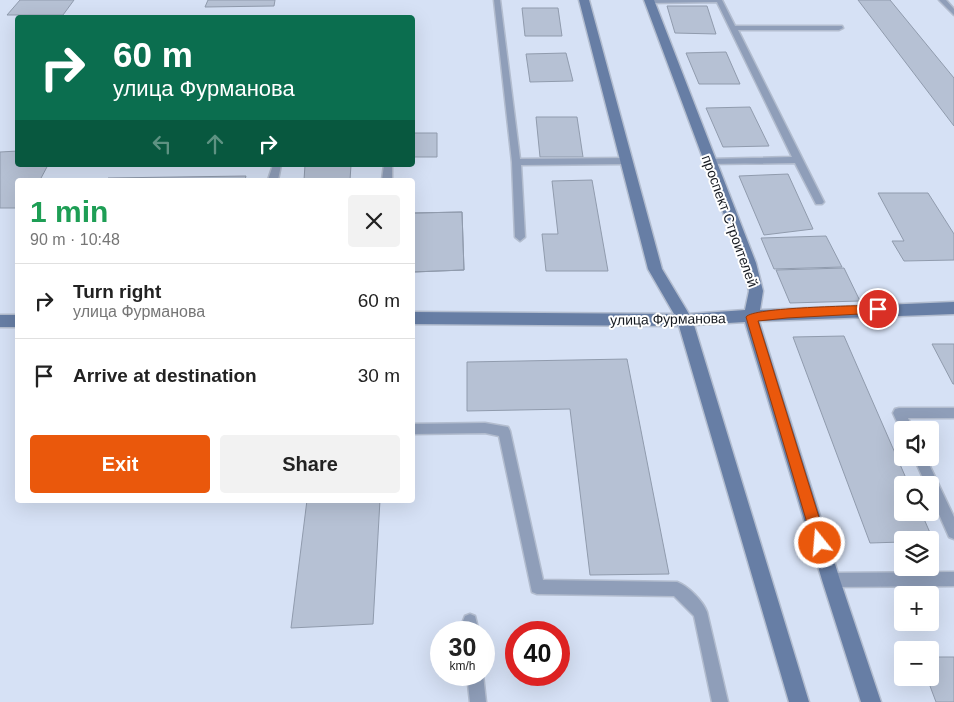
<!DOCTYPE html>
<html lang="en">
<head>
<meta charset="utf-8">
<style>
	:root { --surface:#fff; --page:#f2f2f2; --text:#222; --muted:#767676; --line:#e0e0e0; --accent:#ea580c }
	body { margin:0; font-family:Arial,sans-serif; background:var(--page); color:var(--text); height:100vh; display:flex; flex-direction:column; font-size:19px; white-space:nowrap }
	* { box-sizing:border-box; margin:0 }
	p { font-size:16px; color:var(--muted) }
	.icon { flex:none; width:28px; height:28px; fill:none; stroke:currentColor; stroke-width:2; stroke-linecap:round; stroke-linejoin:round }
	.map { position:relative; flex:1; overflow:hidden }
	.side { position:absolute; left:15px; top:178px; width:400px; height:325px; display:flex; flex-direction:column; background:var(--surface); border-radius:5px; box-shadow:0 5px 20px #0002 }
	.side>* { flex:none }
	.banner { position:absolute; left:15px; top:15px; width:400px; height:152px; border-radius:5px; box-shadow:0 5px 20px #0002; background:#0b6e4f; color:#fff; overflow:hidden }
	.controls { position:absolute; left:894px; top:421px; display:grid; gap:10px }
	.controls a { display:grid; place-items:center; width:45px; height:45px; border-radius:5px; background:var(--surface); box-shadow:0 5px 20px #0002; font-size:25px }
	.speed { position:absolute; left:430px; top:621px; display:flex; gap:10px; font-size:25px; font-weight:700; text-align:center }
	.speed>* { display:grid; place-content:center; width:65px; height:65px; border-radius:50%; background:var(--surface); box-shadow:0 5px 20px #0002; line-height:1 }
	.speed small { font-size:12px; font-weight:400 }
	.speed .limit { border:8px solid #d22; background:#fff; color:#111 }
	.pin { position:absolute; display:grid; place-items:center; width:42px; height:42px; color:#fff; margin:-21px; border:2px solid #fff; border-radius:50%; box-shadow:0 1px 5px #0007 }
	.me { position:absolute; width:55px; margin:-28px; rotate:343deg; stroke-linejoin:round; filter:drop-shadow(0 0 4px #0008) }
	.turn { display:flex; align-items:center; gap:18px; height:105px; padding:0 15px; font-size:22px }
	.turn .icon { width:65px; height:65px; stroke-width:2.5 }
	.turn b { display:block; font-size:35px; line-height:42px }
	.lanes { display:flex; align-items:center; height:48px; padding:0 15px; background:#0003; justify-content:center; gap:25px; direction:ltr }
	.lanes .off { opacity:.35 }
	.round { display:grid; place-items:center; flex:none; width:52px; height:52px; border-radius:5px; background:var(--page) }
	.head { display:flex; align-items:center; justify-content:space-between; height:85px; padding:0 15px }
	h1 { font-size:30px; font-weight:700; line-height:38px; color:#1e9e55 }
	.cta { display:flex; gap:10px; margin-top:auto; padding:10px 15px }
	.cta a { flex:1; height:58px; border-radius:5px; background:var(--accent); color:#fff; font-size:20px; font-weight:700; line-height:58px; text-align:center }
	.cta a+a { background:var(--page); color:var(--text) }
	ul { padding:0; list-style:none }
	li { display:flex; align-items:center; gap:15px; height:75px; padding:0 15px; border-top:1px solid var(--line) }
	li div { flex:1 }
	li b { display:block; font-size:19px }
	li em { font-style:normal }
	.map>svg:first-child { display:block }
	.building { fill:#b6c1d4; stroke:#909bad }
	.lines { fill:none; stroke-linecap:round; stroke-linejoin:round }
	.lane-casing { stroke:#b3bdcf; stroke-width:3 }
	.secondary-casing { stroke:#b3bdcf; stroke-width:3 }
	.lane { fill:#8f9eb9; fill-rule:evenodd }
	.secondary { fill:#677ea5; fill-rule:evenodd }
	.route { fill:#ea580c; stroke:#983908 }
	.labels { text-anchor:middle; dominant-baseline:central; stroke-width:4; stroke-linejoin:round; paint-order:stroke }
	.street-label { font-size:14px; fill:#161a21; stroke:#fff }
</style>
</head>
<body>
<div class="map">
<svg width="954" height="702" viewBox="0 0 954 702">
	<rect width="100%" height="100%" fill="#d6e1f5"/>
	<path class="building" d="M20,0H74L63,15H7Z
		M208,0H275L274,6L205,7Z
		M858,0H890L954,78V126Z
		M667,6H707L716,34L675,33Z
		M522,8H558L562,36H525Z
		M726,52L740,84H699L686,53Z
		M566,53L573,81L530,82L526,54Z
		M750,107L769,146L723,147L706,108Z
		M536,117H577L583,157H540Z
		M412,133H437V157H412Z
		M18,151V165H48L40,180H18V208H0V152Z
		M305,165H351L350,180H304Z
		M788,174L813,229L764,235L739,176Z
		M246,176L245,180H107L108,178Z
		M592,180L608,271H546L542,234H558L552,181Z
		M878,193H928L954,234V260L904,261L892,241H904Z
		M462,212L464,270L413,272L414,213Z
		M462,212L464,270L413,272L414,213Z
		M826,236L842,267L774,269L761,238Z
		M844,268L860,301L790,303L776,270Z
		M844,336L909,485H902V512H921L934,542H930V540H902V542L870,543L793,337Z
		M932,344H954V384H953Z
		M627,359L669,574L590,575L570,409L467,411V362Z
		M307,500H380L373,624L291,628Z
		M930,657H954V702H936L927,678H930Z"/>
	<g class="lines">
		<defs>
			<path id="lane" d="M494,0H500L520,159L626,158L630,161L626,164L521,165L525,237L520,241L515,237L512,162Z
				M650,0H722L735,26H842L843,28L839,30H738L824,202L822,204H816L795,163L707,164V160L710,159L792,157L717,2L648,3L647,2Z
				M939,0H946L954,9V15Z
				M273,165H281L278,180H268Z
				M384,165L392,166V180H382Z
				M899,408H954V418H908L913,430H902V433L893,413L895,409Z
				M485,423L508,427L510,431L543,580L677,582C688,586 703,601 707,612L728,702H712L694,616L674,596L537,594L532,592L499,436L485,433L412,434V424Z
				M914,458H926L954,517V539L949,537L930,494V485H926Z
				M954,572V586L831,587L826,585L824,580L826,575L831,573Z
				M470,614L475,616L479,632H465L463,621L465,616Z
				M467,675H483L486,702H470Z"/>
			<path id="secondary" d="M579,0H589L662,269L689,314L745,310L749,291L742,263L644,0H654L756,263L763,291L760,310L954,302V314L759,321L840,580L881,702H861L822,580L745,322L694,325L809,702H789L679,326L412,324V312L674,314L648,269Z
				M0,315H18V327H0Z"/>
		</defs>
		<use href="#lane" class="lane-casing"/>
		<use href="#secondary" class="secondary-casing"/>
		<use href="#lane" class="lane"/>
		<use href="#secondary" class="secondary"/>
	</g>
	<path class="route" d="M878,305L884,309L878,313L787,318L758,321L827,543L825,547L820,550L815,547L813,543L746,317C752,307 860,306 878,305Z"/>
	<g class="labels">
		<g class="street-label">
			<text transform="translate(730 221) rotate(70)">проспект Строителей</text>
			<text transform="translate(668 319) rotate(-1)">улица Фурманова</text>
		</g>
	</g>
</svg>
<div class="controls">
<a><svg class="icon" aria-label="sound" viewBox="0 0 24 24"><path d="M4 9h4l5-4v14l-5-4H4zM17 9q2 3 0 6"/></svg></a>
<a><svg class="icon" aria-label="search" viewBox="0 0 24 24"><circle cx="10" cy="10" r="6"/><path d="M15 15l6 6"/></svg></a>
<a><svg class="icon" aria-label="layers" viewBox="0 0 24 24"><path d="M12 4l9 5-9 5-9-5zM3 14l9 5 9-5"/></svg></a>
<a>+</a>
<a>−</a>
</div>
<div class="speed"><div>30<small>km/h</small></div><div class="limit">40</div></div>
<div class="pin" style="left:878px;top:309px;background:#d93025"><svg class="icon" aria-label="arrive" viewBox="0 0 24 24"><path d="M6 21V4h12l-3 4 3 4H6"/></svg></div>
<svg class="me" style="left:820px;top:543px" viewBox="-20 -20 40 40"><circle r="17" fill="#ea580c" stroke="#fff" stroke-width="3"/><path d="M0-11L8 9 0 5-8 9z" fill="#fff"/></svg>
<div class="banner">
<div class="turn"><svg class="icon" aria-label="right" viewBox="0 0 24 24"><path d="M7 20v-9h11M14 6l5 5-5 5"/></svg><div><b>60 m</b>улица Фурманова</div></div>
<div class="lanes"><svg class="icon off" aria-label="left" viewBox="0 0 24 24"><path d="M17 20v-9H6M10 6l-5 5 5 5"/></svg><svg class="icon off" aria-label="ahead" viewBox="0 0 24 24"><path d="M12 20V5M6 11l6-6 6 6"/></svg><svg class="icon" aria-label="right" viewBox="0 0 24 24"><path d="M7 20v-9h11M14 6l5 5-5 5"/></svg></div>
</div>
<section class="side">
<div class="head"><div><h1>1 min</h1><p>90 m · 10:48</p></div><a class="round"><svg class="icon" aria-label="close" viewBox="0 0 24 24"><path d="M6 6l12 12M18 6L6 18"/></svg></a></div>
<ul>
<li><svg class="icon" aria-label="right" viewBox="0 0 24 24"><path d="M7 20v-9h11M14 6l5 5-5 5"/></svg><div><b>Turn right</b><p>улица Фурманова</p></div><em>60 m</em></li>
<li><svg class="icon" aria-label="arrive" viewBox="0 0 24 24"><path d="M6 21V4h12l-3 4 3 4H6"/></svg><div><b>Arrive at destination</b></div><em>30 m</em></li>
</ul>
<div class="cta"><a>Exit</a><a>Share</a></div>
</section>
</div>
</body>
</html>
